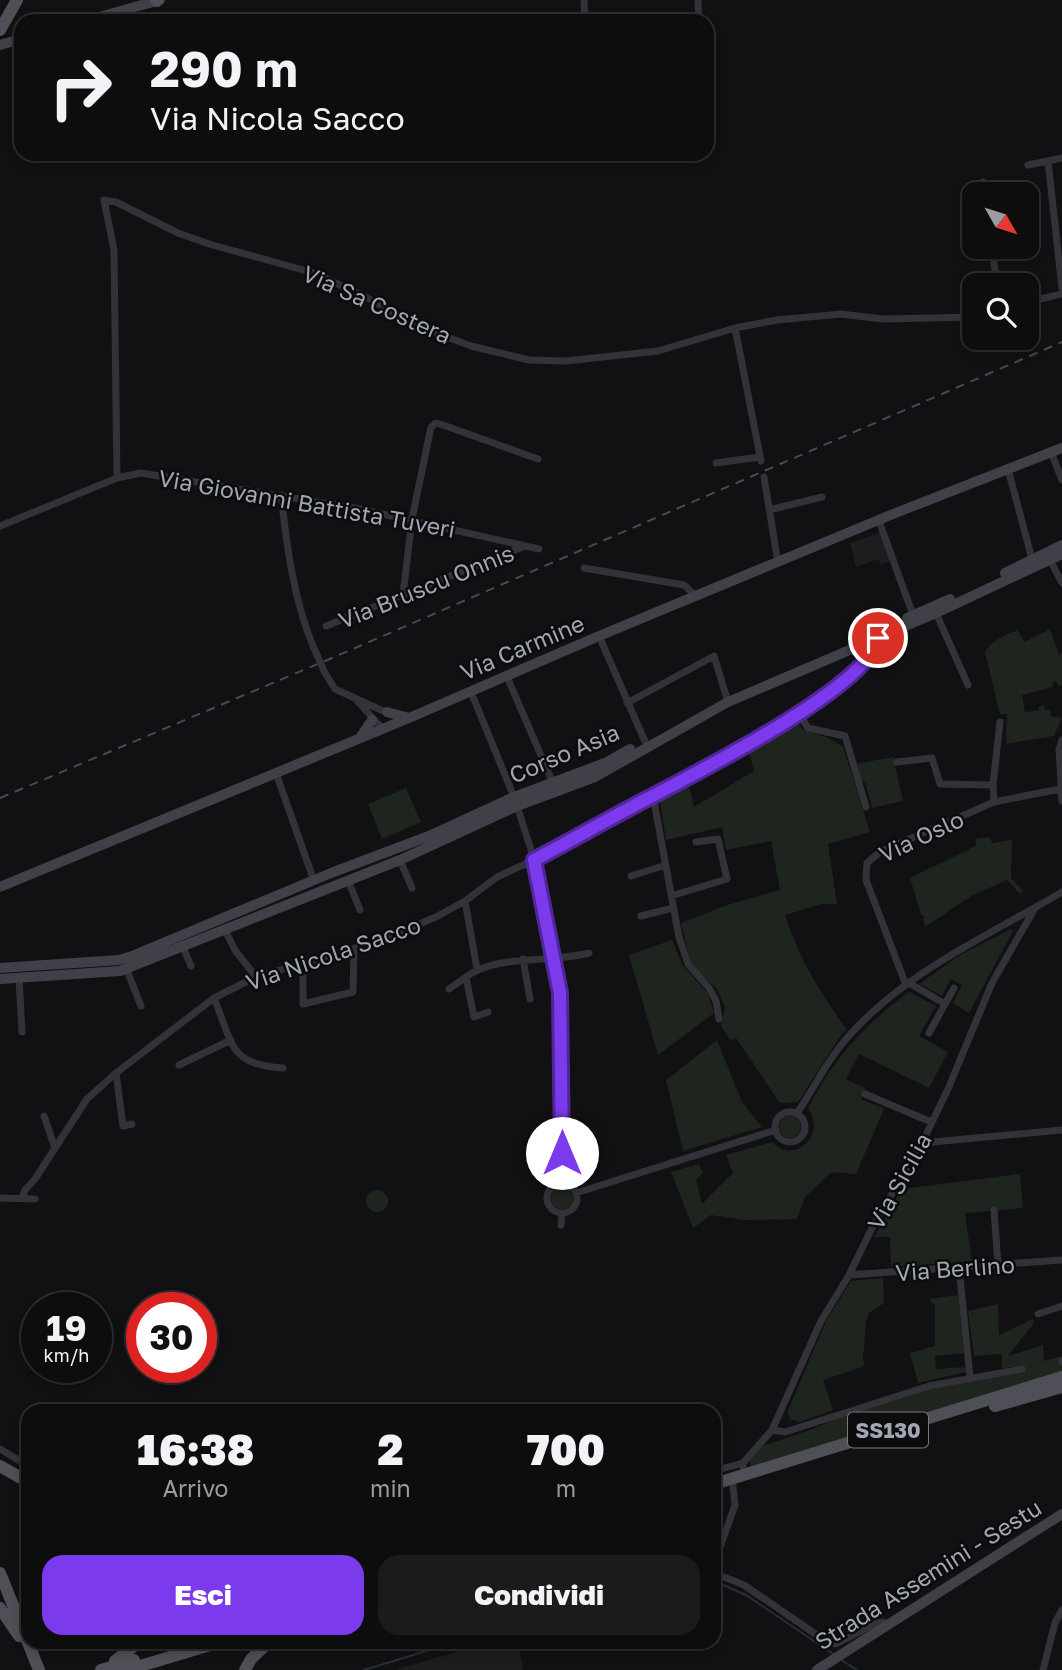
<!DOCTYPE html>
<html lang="it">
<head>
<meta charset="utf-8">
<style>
	:root { --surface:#0d0d0e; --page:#1b1b1c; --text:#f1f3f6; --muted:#9a9c9e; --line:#2d2d2e; --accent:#7c3aed }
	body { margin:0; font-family:"Golos Text",sans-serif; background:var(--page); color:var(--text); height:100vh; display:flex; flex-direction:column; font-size:26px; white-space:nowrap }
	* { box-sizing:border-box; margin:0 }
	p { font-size:23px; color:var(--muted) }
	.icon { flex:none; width:38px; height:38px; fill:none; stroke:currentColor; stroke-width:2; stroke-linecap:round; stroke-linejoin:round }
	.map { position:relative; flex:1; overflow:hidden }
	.details { position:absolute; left:21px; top:1404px; width:700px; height:245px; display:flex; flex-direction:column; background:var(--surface); border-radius:21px; box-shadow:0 4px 10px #0003,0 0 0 2px var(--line) }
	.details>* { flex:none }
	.top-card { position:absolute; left:14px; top:14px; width:700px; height:147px; border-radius:21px; box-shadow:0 4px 10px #0003,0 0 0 2px var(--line); background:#0d0d0e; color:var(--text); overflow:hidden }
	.needle { width:46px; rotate:129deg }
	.fabs { position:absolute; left:962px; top:182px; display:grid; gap:14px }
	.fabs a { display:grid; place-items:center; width:77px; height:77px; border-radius:14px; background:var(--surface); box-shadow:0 4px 10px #0003,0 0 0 2px var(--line); font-size:35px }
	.speed { position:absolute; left:21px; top:1292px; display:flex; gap:14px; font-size:35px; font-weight:700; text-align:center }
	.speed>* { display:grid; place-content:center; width:91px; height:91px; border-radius:50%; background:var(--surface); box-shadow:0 4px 10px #0003,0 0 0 2px var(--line); line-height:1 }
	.speed small { font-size:18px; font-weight:400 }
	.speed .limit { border:10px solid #d22; background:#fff; color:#111 }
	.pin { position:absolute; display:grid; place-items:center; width:60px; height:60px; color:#fff; margin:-30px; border:4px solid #fff; border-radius:50%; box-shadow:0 2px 7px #0007 }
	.me { position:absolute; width:77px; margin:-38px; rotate:0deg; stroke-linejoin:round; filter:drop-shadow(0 0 5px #0008) }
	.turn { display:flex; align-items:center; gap:24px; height:147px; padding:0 21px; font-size:32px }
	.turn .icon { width:91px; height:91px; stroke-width:2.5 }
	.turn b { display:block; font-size:49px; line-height:60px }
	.eta { display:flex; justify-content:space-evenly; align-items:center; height:119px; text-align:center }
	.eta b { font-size:42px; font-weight:800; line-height:49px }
	.cta { display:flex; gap:14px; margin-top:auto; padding:14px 21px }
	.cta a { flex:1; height:80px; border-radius:21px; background:var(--accent); color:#fff; font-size:28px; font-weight:800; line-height:80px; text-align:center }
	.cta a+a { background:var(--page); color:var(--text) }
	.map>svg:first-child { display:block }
	.built { fill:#1d1d20 }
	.green { fill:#1d251e }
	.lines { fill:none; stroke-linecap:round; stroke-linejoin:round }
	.stream { stroke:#272e36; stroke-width:2 }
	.street { stroke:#323238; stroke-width:7 }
	.secondary { stroke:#404148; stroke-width:10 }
	.primary { stroke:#4e4f57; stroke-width:12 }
	.rail { stroke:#494a51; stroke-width:2; stroke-dasharray:9 7; stroke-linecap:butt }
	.street-bridge { stroke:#323238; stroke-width:7 }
	.route-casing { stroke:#51269a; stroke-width:18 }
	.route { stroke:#7c3aed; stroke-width:12 }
	.labels { text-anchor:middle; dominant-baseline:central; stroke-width:5; stroke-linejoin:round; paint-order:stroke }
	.shield { fill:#0c0c0d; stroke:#747882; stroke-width:2 }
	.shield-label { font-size:21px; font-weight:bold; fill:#a1a6b4 }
	.street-label { font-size:23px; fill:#a1a6b4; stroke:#0c0c0d }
</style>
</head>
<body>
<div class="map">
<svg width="1062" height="1670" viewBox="0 0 1062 1670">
	<rect width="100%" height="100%" fill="#111113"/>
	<path class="built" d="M881,532L891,561L881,565L879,559L856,567L850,543Z
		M491,1642H518L523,1670H395Z"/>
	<path class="green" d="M1050,629L1059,654L1062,653V685L1058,686L1056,681L1052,683L1053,687L1022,695L1025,712L1039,710V707L1044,705L1045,710H1051L1050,716L1062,718L1054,736L1006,744L1007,714H1000L985,652C992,640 1005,635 1018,630L1024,642Z
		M796,721L803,730L826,737L843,747L870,832L828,844L837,904H822L785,915C798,957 821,994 847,1030L841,1035L798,1102L780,1103L736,1038L730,1040L721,1026L725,1007L717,989L695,970L690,961L681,923L730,904L780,890L771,841L726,850L722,827L666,840L660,801L689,786L694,807L754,771L749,752Z
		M893,757L903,801L872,808L865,782L861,780L857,764Z
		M406,788L421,822L382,839L368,804Z
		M990,837L992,843L1012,840L1011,878L1023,891L1020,894L1007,880L971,896L925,927L923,919L925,918L921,914L910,878L976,846L975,839Z
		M1011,929L1013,931L969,1013L953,1003L962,985L951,979L942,996L919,984L960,955Z
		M672,940L682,964L708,994L714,1013L658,1055L629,955Z
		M909,992L936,1006L919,1036L948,1052L929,1088L859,1054L846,1079L865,1088L861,1099L884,1109L856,1174L832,1172L805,1197L797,1219L745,1220L711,1215L693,1228L671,1172L699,1164L703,1173L696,1179L702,1204L733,1173L726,1155L772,1142C793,1166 828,1134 808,1109C832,1059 866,1024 909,992Z
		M717,1040L742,1102L762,1127L683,1151L666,1080Z
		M779 1127a11 11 0 1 1 22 0a11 11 0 1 1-22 0Z
		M1020,1174L1023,1208L965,1213L972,1261L891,1267L890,1237H874L902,1189Z
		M551 1198a11 11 0 1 1 22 0a11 11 0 1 1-22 0Z
		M366 1201a11 11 0 1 1 22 0a11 11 0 1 1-22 0Z
		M883,1278L884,1303L869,1313L866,1321L863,1360L865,1366L823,1380L833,1410L800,1422L791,1420L787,1413L826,1321L851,1281Z
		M958,1295L964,1353L935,1356L936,1369L965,1367L966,1372L918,1383L910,1353L935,1346V1306L929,1299Z
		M998,1304L999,1335L1033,1319L1034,1323L1008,1356L1043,1345L1044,1361L1062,1356V1372L755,1468L751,1466L749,1460L760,1447L810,1430L849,1413L921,1391L1023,1366L1002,1368V1354L974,1356L968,1311Z"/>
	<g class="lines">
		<path class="stream" d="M714,1581L746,1595L833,1654
			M840,1659L857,1670
			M364,1670L456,1642"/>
		<path class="street" d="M584,0L585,21
			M698,0L699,21
			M1062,158L1048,161L1062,288
			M1028,165L1048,161
			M983,182L985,194
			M992,247L997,285
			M1027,302L1062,294
			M735,328L761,461
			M1051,452L1062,480
			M716,463L760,457
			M1008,469L1032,559
			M764,477L778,563
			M117,478L114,250L104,200L116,202L178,233L209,244L314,273L364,296L415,325L471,346L529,360L566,361L658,351L735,328L777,320L841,314L883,319L975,317
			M281,495C287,547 293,597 313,646
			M769,510L822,497
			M879,521L913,615
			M0,526L117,478L141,473L360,509L539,549
			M1048,556L1062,583
			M584,568L684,585L696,596
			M403,595L412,519L431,427L436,423L443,425L538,459
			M936,613L968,685
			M326,626L525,546
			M599,636L647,746
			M325,673L335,689L390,714
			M507,677L553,783
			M471,692L514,797
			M358,702C368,711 373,721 384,729
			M627,703L714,656L728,702
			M799,713L808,728L845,736L866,807
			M1062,740L1059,749L1062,801
			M897,762L932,758L940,784L993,785
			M276,773L314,881
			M653,796L679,937L688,964L709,988L716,1001L719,1019
			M994,802L993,785L1000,722
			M517,806L533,856L560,993L561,1183
			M400,860L412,888
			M631,876L666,865
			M348,880L360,910
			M671,896L727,879L718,839L696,842
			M465,901L477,969
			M641,916L673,908
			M224,928L235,950L256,977
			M182,945L191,966
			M523,959L530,999
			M303,964V1004L353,992L354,949
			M126,968L141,1006
			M19,977L22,1032
			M909,983L945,1004
			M906,985L866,880L867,863L880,852L994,802L1060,789
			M449,989L466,977
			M214,998C233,1043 228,1065 283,1068
			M488,1012L474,1017L466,977C496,954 552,963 589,953
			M929,1033L954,988
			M179,1065L231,1040
			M116,1073L123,1126L132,1124
			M865,1094L931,1122
			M775 1127a15 15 0 1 1 30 0a15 15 0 1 1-30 0Z
			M797,1113C814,1089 827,1060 847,1038C904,972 988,936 1062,892
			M44,1116L55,1148
			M922,1143L1062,1130
			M547 1198a15 15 0 1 1 30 0a15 15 0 1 1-30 0Z
			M576,1193L776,1130
			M0,1198L35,1199
			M22,1198L25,1190L35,1179L87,1099L116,1073L214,998L256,977L379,941L436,917L465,901L497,877L534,860L759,738L839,686L877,645L878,638L875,631
			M994,1210L998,1264
			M561,1225L562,1213
			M959,1267L970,1377
			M849,1275L1062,1260
			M1038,1314L1062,1306
			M1062,1362V1361
			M772,1430L785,1432L929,1386L1022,1369
			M0,1449L28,1466
			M714,1471L743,1463
			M744,1474L743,1463L772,1430L821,1321L849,1275L872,1228L922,1143L948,1089L992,983L1035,908
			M714,1564L735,1505L733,1486
			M714,1573L744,1585L827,1642L836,1644L877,1623L883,1622L886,1625
			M1043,1670L1055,1623L1062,1610"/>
		<path class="secondary" d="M85,21L160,0
			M0,45L21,39
			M1005,573L1062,545
			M907,618L950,599
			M387,712L409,718
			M360,738L372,720
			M0,887L409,718L599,636L893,514L1062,448
			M0,968L119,960L132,956L331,873L429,836L514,797L605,763L630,749
			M0,979L120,971L400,860L517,806L595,777L728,702L936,613L1062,554
			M817,1670L1062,1514"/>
		<path class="primary" d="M156,0L157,1
			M0,30L17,0
			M995,1406L1062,1387
			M0,1466L28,1482
			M714,1484L1062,1377
			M0,1573L39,1670
			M28,1589L25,1611L28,1620
			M0,1608L19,1636
			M115,1661L139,1642
			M101,1670L134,1660
			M127,1670L220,1642
			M245,1670L251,1659L269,1642"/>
		<path class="rail" d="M0,798L332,658L1062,342"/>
		<path class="street-bridge" d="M313,646L325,673"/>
	</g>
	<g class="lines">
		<defs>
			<path id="route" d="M562,1153L560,993L534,860C570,841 605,821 641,802C686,778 872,686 878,638"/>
		</defs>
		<use href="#route" class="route-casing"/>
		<use href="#route" class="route"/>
	</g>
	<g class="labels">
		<rect class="shield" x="848" y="1412.5" width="80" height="35" rx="5"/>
		<g class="shield-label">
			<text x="888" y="1430">SS130</text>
		</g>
		<g class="street-label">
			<text transform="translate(377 304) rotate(24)">Via Sa Costera</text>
			<text transform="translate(307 503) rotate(10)">Via Giovanni Battista Tuveri</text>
			<text transform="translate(426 586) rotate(-22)">Via Bruscu Onnis</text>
			<text transform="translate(522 647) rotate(-23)">Via Carmine</text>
			<text transform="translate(564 753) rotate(-23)">Corso Asia</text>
			<text transform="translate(921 836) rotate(-25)">Via Oslo</text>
			<text transform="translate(333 953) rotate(-19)">Via Nicola Sacco</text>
			<text transform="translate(899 1181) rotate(-61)">Via Sicilia</text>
			<text transform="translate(955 1268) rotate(-4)">Via Berlino</text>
			<text transform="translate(928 1574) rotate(-32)">Strada Assemini - Sestu</text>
		</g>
	</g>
</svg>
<div class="fabs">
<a><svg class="needle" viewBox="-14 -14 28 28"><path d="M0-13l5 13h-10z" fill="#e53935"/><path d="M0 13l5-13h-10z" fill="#9a9c9e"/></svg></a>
<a><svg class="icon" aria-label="search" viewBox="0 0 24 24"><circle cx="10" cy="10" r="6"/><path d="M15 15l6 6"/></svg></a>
</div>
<div class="speed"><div>19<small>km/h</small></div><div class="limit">30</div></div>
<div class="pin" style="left:878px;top:638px;background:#d93025"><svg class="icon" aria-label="arrive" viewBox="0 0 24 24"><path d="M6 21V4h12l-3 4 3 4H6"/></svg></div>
<svg class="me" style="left:562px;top:1153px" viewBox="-20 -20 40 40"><circle r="19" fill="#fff"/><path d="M0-13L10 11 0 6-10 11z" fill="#7c3aed"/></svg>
<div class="top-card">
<div class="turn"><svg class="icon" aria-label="right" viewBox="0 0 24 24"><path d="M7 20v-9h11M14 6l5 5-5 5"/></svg><div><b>290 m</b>Via Nicola Sacco</div></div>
</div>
<section class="details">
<div class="eta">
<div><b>16:38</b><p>Arrivo</p></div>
<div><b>2</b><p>min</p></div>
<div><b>700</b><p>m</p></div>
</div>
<div class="cta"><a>Esci</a><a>Condividi</a></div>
</section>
</div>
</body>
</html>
